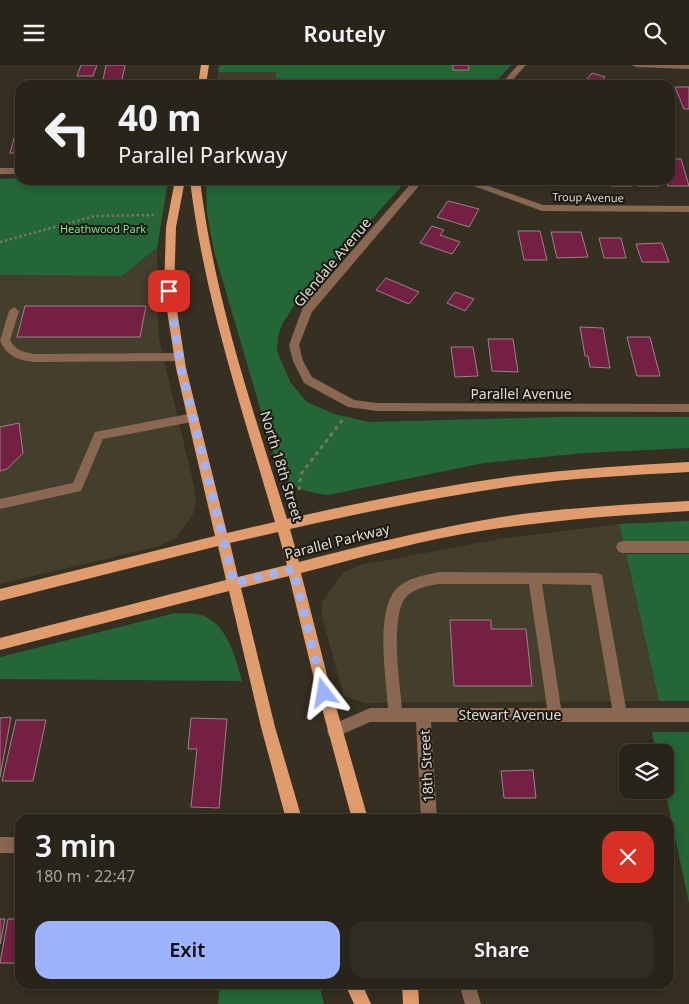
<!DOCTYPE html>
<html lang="en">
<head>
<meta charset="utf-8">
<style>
	:root { --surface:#28241a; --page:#302c23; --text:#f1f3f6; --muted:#a5a4a2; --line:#444139; --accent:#9eb3fd }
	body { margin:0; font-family:"Noto Sans",sans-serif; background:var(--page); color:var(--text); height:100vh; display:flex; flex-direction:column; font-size:19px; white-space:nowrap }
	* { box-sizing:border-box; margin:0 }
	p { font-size:16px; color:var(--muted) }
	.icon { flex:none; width:28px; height:28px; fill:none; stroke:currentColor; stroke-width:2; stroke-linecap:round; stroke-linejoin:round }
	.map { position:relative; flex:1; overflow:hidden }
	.drawer { position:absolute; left:15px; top:749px; width:659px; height:175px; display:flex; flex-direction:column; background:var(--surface); border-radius:15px; box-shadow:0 2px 12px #0003,0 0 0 1px var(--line) }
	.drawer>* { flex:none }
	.banner { position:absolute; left:15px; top:15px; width:660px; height:105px; border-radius:15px; box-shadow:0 2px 12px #0003,0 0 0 1px var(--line); background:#28241a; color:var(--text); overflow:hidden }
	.buttons { position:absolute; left:619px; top:679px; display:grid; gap:10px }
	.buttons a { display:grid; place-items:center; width:55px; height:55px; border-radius:10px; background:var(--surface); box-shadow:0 2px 12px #0003,0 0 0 1px var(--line); font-size:25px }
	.pin { position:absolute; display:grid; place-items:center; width:42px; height:42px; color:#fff; margin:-21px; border-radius:10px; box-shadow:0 2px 8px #0006 }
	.me { position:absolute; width:55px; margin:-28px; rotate:346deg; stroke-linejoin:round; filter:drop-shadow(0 0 4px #0008) }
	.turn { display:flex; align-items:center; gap:18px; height:105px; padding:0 20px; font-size:22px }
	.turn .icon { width:65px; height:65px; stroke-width:2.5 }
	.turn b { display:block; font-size:35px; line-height:42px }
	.round { display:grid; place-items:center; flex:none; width:52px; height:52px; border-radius:15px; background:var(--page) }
	.overview { display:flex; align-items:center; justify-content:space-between; height:85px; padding:0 20px }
	h1 { font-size:30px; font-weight:600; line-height:38px }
	.button { display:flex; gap:10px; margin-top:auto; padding:10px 20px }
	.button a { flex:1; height:58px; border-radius:15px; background:var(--accent); color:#111; font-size:20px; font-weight:600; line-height:58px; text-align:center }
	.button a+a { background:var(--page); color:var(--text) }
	header { display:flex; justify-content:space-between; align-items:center; height:65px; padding:0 20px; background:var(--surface); font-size:22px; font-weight:600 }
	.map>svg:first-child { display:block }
	.commercial { fill:#443e2d }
	.green { fill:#246636 }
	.building { fill:#742043; stroke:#978389 }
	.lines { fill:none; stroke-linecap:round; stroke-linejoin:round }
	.path-far1 { stroke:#787367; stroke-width:2.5; stroke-dasharray:2.5 2.5; stroke-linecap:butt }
	.path { stroke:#787367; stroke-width:3; stroke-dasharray:4 4; stroke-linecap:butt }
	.minor { fill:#896751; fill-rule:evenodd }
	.major { fill:#e19c6d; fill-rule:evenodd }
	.route { stroke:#9eb3fd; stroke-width:9; stroke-dasharray:0 16.2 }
	.labels { text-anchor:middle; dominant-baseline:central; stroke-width:4; stroke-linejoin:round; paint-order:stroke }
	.far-street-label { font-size:11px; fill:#e0dcd3; stroke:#1b1812 }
	.far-park-label { font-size:11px; fill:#7ce593; stroke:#1b1812 }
	.street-label { font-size:14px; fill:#e0dcd3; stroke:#1b1812 }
</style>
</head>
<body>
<header><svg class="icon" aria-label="menu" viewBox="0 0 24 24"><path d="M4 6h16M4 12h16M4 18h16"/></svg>Routely<svg class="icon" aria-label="search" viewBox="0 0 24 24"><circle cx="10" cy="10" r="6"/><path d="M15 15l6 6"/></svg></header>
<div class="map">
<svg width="689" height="939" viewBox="0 0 689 939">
	<rect width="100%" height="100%" fill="#363022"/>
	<path class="commercial" d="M218,7H277L275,20H216Z
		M157,183V237L159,274L194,421L196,435L193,449L177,472L159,481L0,519V210L122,211Z
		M619,459L659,636L366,638L344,631L322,552V537L344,507L360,500L500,474Z"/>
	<path class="green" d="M219,0H511L493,20H275L276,7H218Z
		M20,113L167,115L168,116L157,183L122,211L0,210V114Z
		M206,115H407L294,241L282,259L278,272L277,285L280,294L291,318L307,337L334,349L369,357L562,352H689V383L584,388L484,398L328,430C306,427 291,424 278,404L214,186L207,148Z
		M689,456V476H623L619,459Z
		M626,489H689V636H659Z
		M175,548C182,549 191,548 198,549C227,556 235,592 242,616L0,614V592Z
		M652,667H689V838L665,725V688L656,687Z
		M220,919H319L324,939H218Z"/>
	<path class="building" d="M81,0H97L93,11H77Z
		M106,0H125L122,15H103Z
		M453,0H468L469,5H453Z
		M592,8L605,12L599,20H582Z
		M255,15H276L275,20H255Z
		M618,15L633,17V20H616Z
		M675,22H689V44H684Z
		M15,70H20V88H10Z
		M670,94H681L689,121H668L666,115H670Z
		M609,115H630L632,121H611Z
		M636,115H657L659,121H638Z
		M448,136L479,144L469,162L437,152Z
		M432,161L444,165L440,170L460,177L452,189L420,178Z
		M518,166H540L547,195H524Z
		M551,167H581L588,192L557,193Z
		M599,173H621L626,193H604Z
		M662,178L669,197H642L636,179Z
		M386,213L419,227L409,239L376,225Z
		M455,227L474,234L465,246L447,238Z
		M25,241H146L140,272H17Z
		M580,262L603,263L610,303L590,302L588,291H585Z
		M627,272H650L660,311H637Z
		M488,274H513L518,307L492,306Z
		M451,282H473L478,311L455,312Z
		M19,358L23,388L7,404L0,406V362Z
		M450,555H491V564H526L532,621H454Z
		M11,652L0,712V653Z
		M191,653L227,654L219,743L191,742L197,684H188Z
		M16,655H46L33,716H2Z
		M533,705L536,733H504L501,706Z
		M0,854H5L0,879Z
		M8,854H20L19,898H0Z"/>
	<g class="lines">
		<path class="path-far1" d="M0,177L95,151L157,150"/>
		<path class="path" d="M299,425L301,409L344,353"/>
		<path class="minor" d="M518,0H526L508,20H500Z
			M632,0H689V4L636,2Z
			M0,103H20V109H0Z
			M414,115H424L312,247L299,280L303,296L312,312L354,335L377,338L689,339V347L377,346L348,342L304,318L293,296L289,280L303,242Z
			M457,115H471L543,140L689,141V147L542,146Z
			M14,242L19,246L10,275C16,286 23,287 35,289L179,288L184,292L179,296L35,297C18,295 8,292 0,276L9,246Z
			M193,348L199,353L197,356L103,374L81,426L0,444V434L73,418L95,367Z
			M622,476H689V488H622L618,486L616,482L618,478Z
			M439,507L597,508L602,510L626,643H689V657H431L437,754H421L416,657H370L334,673L329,671L327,666L329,661L370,643H388C386,612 375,548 396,524C407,513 425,510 439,507ZM439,519H529L547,643H402C400,619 389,549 407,531C416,523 427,521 439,519ZM542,519L591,520L612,643H561Z
			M0,772H20V788H0Z
			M459,919H475L481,939H465Z"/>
		<path class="major" d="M201,0H209L206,20H198Z
			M175,115H185L176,162L174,226L186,303L227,468L275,457C242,344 204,233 190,115H200C214,232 252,342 287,454C362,437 438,421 515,411C573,404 631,400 689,397V407C631,410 572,413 514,421C439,432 364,447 290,464L299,497C360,481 422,466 484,455C551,443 621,440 689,436V446C622,450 554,455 487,465C425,474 363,492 301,508L327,610L368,754H352L313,610L289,511L241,523L275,662L302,754H286L261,662L229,526L0,585V573L226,515L218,481L0,536V524L215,471L176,303L164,226L166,162ZM278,467L287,500L238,512L230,478Z
			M345,919H362L371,939H354Z
			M402,919H418L419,939H403Z"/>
	</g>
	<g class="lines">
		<path class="route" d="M169,226L181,303L234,518L293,504L324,628"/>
	</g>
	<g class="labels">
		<g class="far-street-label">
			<text transform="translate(588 132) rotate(1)">Troup Avenue</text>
		</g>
		<g class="far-park-label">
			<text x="103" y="163">Heathwood Park</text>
		</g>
		<g class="street-label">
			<text transform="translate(332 197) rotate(-50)">Glendale Avenue</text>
			<text x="521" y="328">Parallel Avenue</text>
			<text transform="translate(282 401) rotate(73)">North 18th Street</text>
			<text transform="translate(337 476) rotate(-14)">Parallel Parkway</text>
			<text x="510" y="649">Stewart Avenue</text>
			<text transform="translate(426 701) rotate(-93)">18th Street</text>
		</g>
	</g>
</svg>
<div class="buttons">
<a><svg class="icon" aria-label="layers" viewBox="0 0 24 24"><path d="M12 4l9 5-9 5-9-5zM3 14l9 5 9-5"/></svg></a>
</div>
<div class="pin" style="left:169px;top:226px;background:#d93025"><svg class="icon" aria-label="arrive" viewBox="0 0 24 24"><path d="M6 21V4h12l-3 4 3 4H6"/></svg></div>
<svg class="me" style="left:324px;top:628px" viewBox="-20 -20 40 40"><path d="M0-17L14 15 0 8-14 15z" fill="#9eb3fd" stroke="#fff" stroke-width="4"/></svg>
<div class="banner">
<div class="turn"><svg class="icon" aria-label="left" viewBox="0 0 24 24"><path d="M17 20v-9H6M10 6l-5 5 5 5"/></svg><div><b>40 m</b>Parallel Parkway</div></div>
</div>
<section class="drawer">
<div class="overview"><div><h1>3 min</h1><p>180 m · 22:47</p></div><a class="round" style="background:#d93025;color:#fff"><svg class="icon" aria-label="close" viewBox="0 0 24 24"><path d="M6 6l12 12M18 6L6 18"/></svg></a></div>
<div class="button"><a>Exit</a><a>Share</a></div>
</section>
</div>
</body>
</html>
